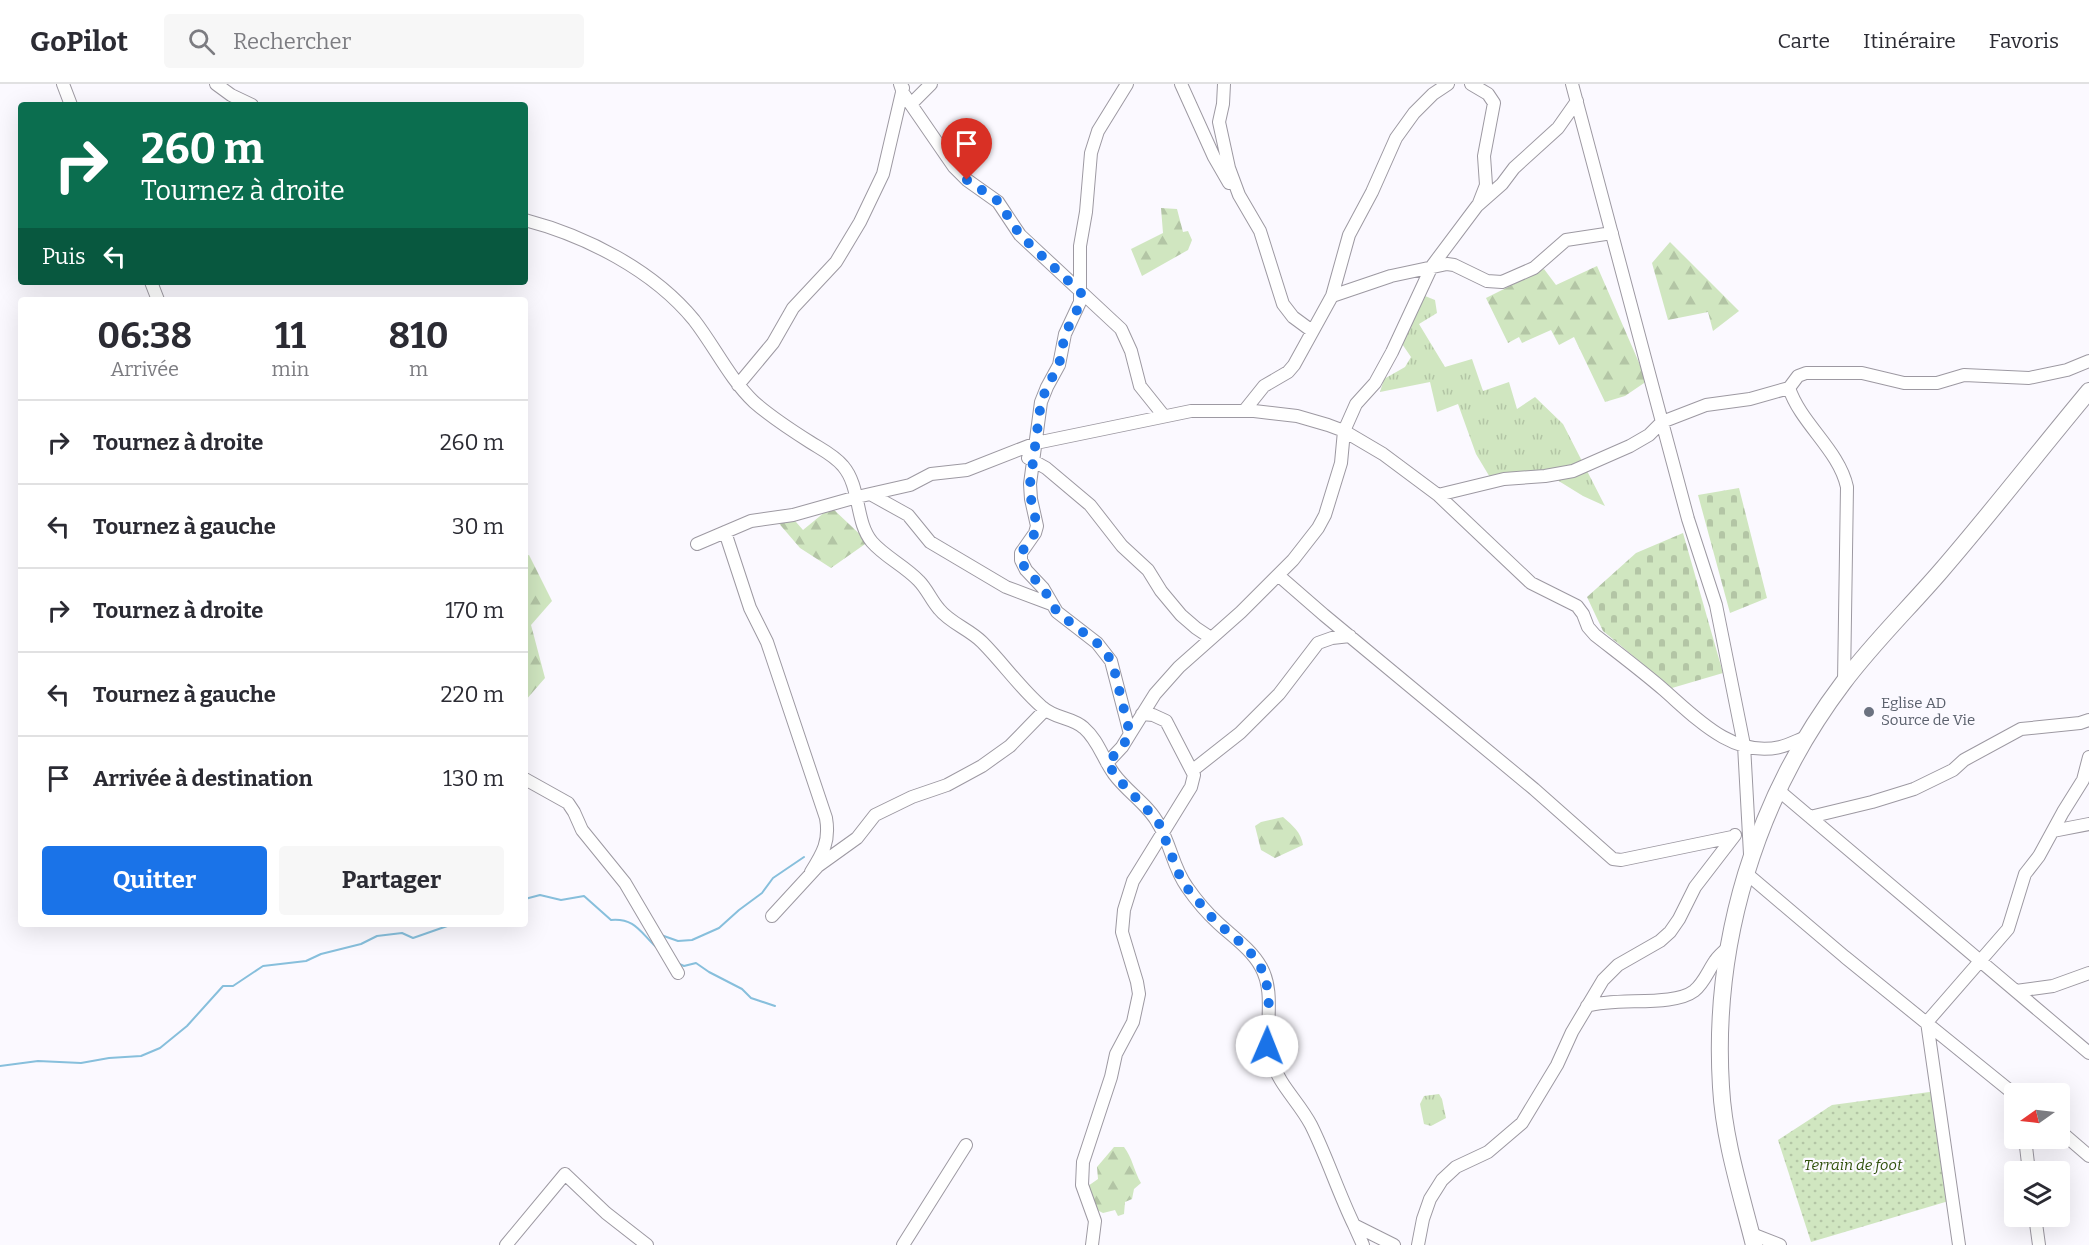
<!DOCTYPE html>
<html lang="fr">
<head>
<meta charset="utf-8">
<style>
	:root { --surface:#fff; --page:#f7f7f7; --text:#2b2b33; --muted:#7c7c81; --line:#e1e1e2; --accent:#1a73e8 }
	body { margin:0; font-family:Bitter,serif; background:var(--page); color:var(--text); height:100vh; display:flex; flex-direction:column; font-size:22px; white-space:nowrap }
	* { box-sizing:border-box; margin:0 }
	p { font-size:20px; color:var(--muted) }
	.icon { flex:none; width:33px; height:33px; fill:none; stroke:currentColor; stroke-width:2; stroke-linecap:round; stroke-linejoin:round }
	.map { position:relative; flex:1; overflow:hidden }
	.drawer { position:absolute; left:18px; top:213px; width:510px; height:630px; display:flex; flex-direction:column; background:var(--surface); border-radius:6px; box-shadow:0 6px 24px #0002 }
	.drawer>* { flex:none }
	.banner { position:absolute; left:18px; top:18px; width:510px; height:183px; border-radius:6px; box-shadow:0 6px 24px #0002; background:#0b6e4f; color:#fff; overflow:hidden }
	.needle { width:39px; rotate:256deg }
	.buttons { position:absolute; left:2004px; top:999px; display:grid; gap:12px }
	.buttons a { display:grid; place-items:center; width:66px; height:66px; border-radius:6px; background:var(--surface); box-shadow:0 6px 24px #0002; font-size:30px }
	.pin { position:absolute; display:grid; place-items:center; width:51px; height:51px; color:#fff; margin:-62px -26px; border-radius:50% 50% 50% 0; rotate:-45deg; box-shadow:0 0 6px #0007 }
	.pin .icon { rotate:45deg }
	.me { position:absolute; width:66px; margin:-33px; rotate:1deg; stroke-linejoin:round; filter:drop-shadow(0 0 4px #0008) }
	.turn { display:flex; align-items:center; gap:21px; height:126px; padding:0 24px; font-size:27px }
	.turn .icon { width:78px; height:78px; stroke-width:2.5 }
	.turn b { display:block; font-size:42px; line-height:51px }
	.then { display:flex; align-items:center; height:57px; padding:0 24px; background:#0003; gap:12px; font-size:22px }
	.eta { display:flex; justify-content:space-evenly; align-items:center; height:102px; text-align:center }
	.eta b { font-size:36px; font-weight:700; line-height:42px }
	.button { display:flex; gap:12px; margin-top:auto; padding:12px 24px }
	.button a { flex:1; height:69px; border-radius:6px; background:var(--accent); color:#fff; font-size:24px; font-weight:700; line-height:69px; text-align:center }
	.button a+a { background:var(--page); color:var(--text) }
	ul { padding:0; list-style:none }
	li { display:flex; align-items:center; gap:18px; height:84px; padding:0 24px; border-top:2px solid var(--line) }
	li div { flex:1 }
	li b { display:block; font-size:22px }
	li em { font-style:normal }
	header { display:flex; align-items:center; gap:36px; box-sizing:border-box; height:84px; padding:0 30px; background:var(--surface); border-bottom:2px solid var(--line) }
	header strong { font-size:28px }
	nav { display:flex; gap:33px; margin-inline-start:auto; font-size:21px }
	.search { width:420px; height:54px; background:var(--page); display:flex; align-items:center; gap:15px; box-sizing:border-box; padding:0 21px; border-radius:6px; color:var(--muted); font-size:22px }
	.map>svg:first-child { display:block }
	.grass { fill:url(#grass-tufts) }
	.forest { fill:url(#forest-firs) }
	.cemetery { fill:url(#cemetery-stones) }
	.park { fill:url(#park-dots) }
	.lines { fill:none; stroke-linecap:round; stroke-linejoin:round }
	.stream { stroke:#87bfdc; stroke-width:2 }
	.minor-casing { stroke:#9d99a2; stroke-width:14 }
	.major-casing { stroke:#9d99a2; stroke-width:18 }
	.minor { stroke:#fff; stroke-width:12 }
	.major { stroke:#fff; stroke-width:16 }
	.route { stroke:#1a73e8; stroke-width:10; stroke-dasharray:0 18 }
	.worship-dot { fill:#6b7280; stroke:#fbf9ff; stroke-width:2 }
	.labels { text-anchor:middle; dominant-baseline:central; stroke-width:4.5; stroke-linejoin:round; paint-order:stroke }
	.worship-label { font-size:15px; fill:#5b616d; stroke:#fbf9ff; text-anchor:start }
	.park-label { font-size:15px; font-style:italic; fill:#2f500b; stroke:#fbf9ff }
</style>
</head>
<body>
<header>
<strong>GoPilot</strong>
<div class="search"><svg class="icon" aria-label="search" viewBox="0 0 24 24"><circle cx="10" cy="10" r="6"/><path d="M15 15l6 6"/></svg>Rechercher</div>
<nav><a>Carte</a><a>Itinéraire</a><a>Favoris</a></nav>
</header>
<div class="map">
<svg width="2089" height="1161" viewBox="0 0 2089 1161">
	<defs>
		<pattern id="grass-tufts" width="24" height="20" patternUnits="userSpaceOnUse" patternTransform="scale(1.5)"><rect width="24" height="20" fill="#d0e6c0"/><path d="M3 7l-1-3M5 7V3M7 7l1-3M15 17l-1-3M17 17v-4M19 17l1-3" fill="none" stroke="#b3c5a5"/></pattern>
		<pattern id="forest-firs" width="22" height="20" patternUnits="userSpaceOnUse" patternTransform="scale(1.5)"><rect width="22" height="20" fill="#d0e6c0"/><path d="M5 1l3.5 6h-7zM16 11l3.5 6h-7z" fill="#b3c5a5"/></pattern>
		<pattern id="cemetery-stones" width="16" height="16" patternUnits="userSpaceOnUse" patternTransform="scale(1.5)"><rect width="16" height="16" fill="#d0e6c0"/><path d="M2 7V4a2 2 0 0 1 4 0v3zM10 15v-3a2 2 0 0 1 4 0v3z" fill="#b3c5a5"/></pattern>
		<pattern id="park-dots" width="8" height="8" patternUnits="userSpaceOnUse" patternTransform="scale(1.5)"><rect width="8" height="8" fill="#d0e6c0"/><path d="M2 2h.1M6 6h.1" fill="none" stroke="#b3c5a5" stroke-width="1.8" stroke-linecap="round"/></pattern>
	</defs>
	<rect width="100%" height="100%" fill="#fbf9ff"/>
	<path class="grass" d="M1420,210L1435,216L1437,229L1419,240L1445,283L1472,275L1483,307L1509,298L1517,325L1535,313L1563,340L1605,422L1583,412L1549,391L1491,395L1476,370L1458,320L1437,328L1430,298L1380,308L1384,295L1405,283L1411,273L1398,254Z
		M1439,1010L1442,1015L1446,1034L1431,1042L1424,1040L1420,1020L1424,1012Z"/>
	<path class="forest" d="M1161,124L1177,125L1183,148L1188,147L1192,156L1188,166L1142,192L1131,165L1163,149Z
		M1670,158L1739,227L1713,247L1708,228L1668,236L1652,179Z
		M1597,182L1647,297L1625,312L1605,318L1574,253L1559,261L1551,246L1522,259L1519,253L1508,259L1486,214L1544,185L1556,201Z
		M831,423L868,458L831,484L800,464L776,436L790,431L803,446Z
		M529,471L552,517L531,541L545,594L525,617V472Z
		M1283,733C1293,742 1301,748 1303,761L1275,774L1261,766L1255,742L1261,738Z
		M1114,1063H1124C1132,1073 1134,1087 1141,1099L1134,1105L1132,1115L1125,1118L1124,1130L1118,1132L1115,1126L1103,1129L1095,1125L1088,1102L1098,1095L1097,1083Z"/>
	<path class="cemetery" d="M1739,404L1767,514L1730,529L1698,411Z
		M1683,449L1723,589L1672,604L1603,547L1587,513L1636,469Z"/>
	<path class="park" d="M1937,1007L1952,1116L1811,1158L1778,1056L1832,1021Z"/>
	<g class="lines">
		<path class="stream" d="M525,815L540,811L561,816L584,812L611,836C635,834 640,848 656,863
			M661,851L678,857L692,856L719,844L739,826L762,809L773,794L804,773
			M677,879L684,882L696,879L709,888L742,905L751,914L775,922
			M0,982L38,977L81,979L109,974L141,972L160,964L187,942L223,902H233L263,882L306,877L321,870L361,860L377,852L402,849L413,854L453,840"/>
		<defs>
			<path id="minor" d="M63,0L71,21
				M216,0L231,11L252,21
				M900,0L903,9L954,83L967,96L998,118L1020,151L1121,245L1131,267L1140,302L1164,332
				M1181,0L1214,73L1229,99
				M1224,0L1223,20L1219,38L1229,84L1239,111L1260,147L1283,220L1293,233L1312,247
				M1471,0L1488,10L1494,19L1484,72L1486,101L1479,119
				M1572,0L1662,338L1688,435L1716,521L1744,661L1750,770
				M1577,17L1558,44L1514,84L1502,100L1477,122L1432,182L1392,268L1375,299L1356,320L1344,347L1341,379L1325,431L1318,444L1293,476L1278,491L1324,531L1534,705L1613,775L1621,776L1732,753
				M911,20L931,0
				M525,136C586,152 653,186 694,236C715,263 729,294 754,318C771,333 791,346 810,358C821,365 834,371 843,382C861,403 855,438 872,458C885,473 905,482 919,497C927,505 931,516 939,525C950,539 969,545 982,558C1003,579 1020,604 1042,623C1055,635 1072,633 1084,644C1098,656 1103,675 1114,690C1127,708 1149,721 1159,741C1171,761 1173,784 1187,803C1196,816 1207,829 1218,839C1233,853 1251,865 1261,883C1277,912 1262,946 1272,977C1279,1001 1299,1018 1311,1041C1327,1073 1338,1108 1354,1141L1394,1161
				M151,198L158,216
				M1332,212L1391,192L1447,180L1454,181L1487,197L1502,198L1534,184L1566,156L1612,149
				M738,301L773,259L793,224L836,178L860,138L883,90L903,4
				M1789,304C1801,340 1839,366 1847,403L1844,598
				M1244,327L1264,302L1288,288L1294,281L1332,212L1349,151L1372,108L1396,54L1414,29L1433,10L1448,0
				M1028,374L1046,384L1090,421L1122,462L1148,486L1161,507L1181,531L1196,544L1211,554
				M872,411L908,431L930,458L1006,503L1051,520
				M1438,411L1504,395L1545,392L1573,387L1630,362L1649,351L1662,338L1706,321L1750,315L1789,304L1798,292L1806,289H1862L1904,299H1937L1964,291L2029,294L2067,286L2089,277
				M725,448L750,524L767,558L826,734C830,757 823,769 811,788
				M697,460L751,437L793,431L857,413L910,401L931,390L967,386L1036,359L1191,327H1254L1297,332L1328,341L1344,347L1383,370L1438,411L1531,499L1577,522L1583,530L1588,543L1595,551C1618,569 1642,587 1664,606C1696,634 1733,674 1780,663C1789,661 1798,656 1806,653
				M1130,650L1155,610L1179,583L1241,528L1278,491
				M1107,679L1122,663L1130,650L1111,577L1097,559L1057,528L1043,504L1026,486L1021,476V469L1035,449L1037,442L1031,415L1030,400L1041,318L1047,303L1059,281L1065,250L1080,218V162L1086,128L1091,69L1098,47L1127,0
				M1193,686L1240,649L1279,610L1318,559L1332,554L1350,552
				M525,695L568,719L574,728L582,746L625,799L678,889
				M1777,705L2089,969
				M1810,733L1872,718L1914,705L1953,686L1964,676L2021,645L2080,639L2089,636
				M2053,747L2089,740
				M1746,789L1845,873L2014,1010
				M772,832L818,782L857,754L875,731L912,713L947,701L982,682L1010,662L1045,626
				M2016,907L2053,902L2089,889
				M1587,922C1616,913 1673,923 1694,907C1704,899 1708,887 1715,877C1719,871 1724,867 1729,863
				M2060,1047L2089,1072
				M2025,1054L2029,1088
				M2035,1132L2039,1161
				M1354,1141L1363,1161
				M1752,1150L1780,1161
				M506,1161L565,1090L606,1129L647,1161
				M903,1161L966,1061
				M1092,1161L1095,1137L1082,1101L1083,1078L1111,993L1116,970L1133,938L1139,910L1137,898L1122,848L1124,826L1133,797L1191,703L1194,691L1166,637L1153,631L1142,630
				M1418,1161L1423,1135L1430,1115L1442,1096L1456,1083L1488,1068L1522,1039L1557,981L1572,948L1603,896L1618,881L1660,857L1670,848L1679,835L1695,803L1735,751
				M1959,1161L1927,938L2008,845L2025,790L2039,772L2063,728L2083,696L2089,673"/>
			<path id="major" d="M1754,1161C1741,1109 1724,1057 1721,1003C1712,859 1756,714 1843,599C1872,560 1908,525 1940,488C1991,429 2039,367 2089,307"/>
		</defs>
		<use href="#minor" class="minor-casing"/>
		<use href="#major" class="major-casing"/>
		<use href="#minor" class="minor"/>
		<use href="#major" class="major"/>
	</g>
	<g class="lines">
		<path class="route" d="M967,96L998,117L1020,151L1081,209L1077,226L1065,250L1059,281L1047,303L1041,318L1030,400L1031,415L1037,442L1035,449L1021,469V476L1026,486L1043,504L1057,528L1097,559L1112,577L1130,650L1122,663L1107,679L1120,697L1158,737L1179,790L1187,804L1214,836L1248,865L1263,887L1269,910L1267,962"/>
	</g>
	<circle class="worship-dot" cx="1869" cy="628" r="6"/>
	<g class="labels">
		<g class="worship-label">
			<text x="1881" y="619">Eglise AD<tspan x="1881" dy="17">Source de Vie</tspan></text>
		</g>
		<g class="park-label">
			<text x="1853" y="1081">Terrain de foot</text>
		</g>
	</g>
</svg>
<div class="buttons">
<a><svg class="needle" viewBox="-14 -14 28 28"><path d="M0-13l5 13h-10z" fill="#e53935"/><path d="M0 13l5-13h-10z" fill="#7c7c81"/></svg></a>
<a><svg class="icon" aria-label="layers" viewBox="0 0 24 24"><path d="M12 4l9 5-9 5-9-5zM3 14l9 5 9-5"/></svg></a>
</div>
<div class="pin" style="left:967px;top:96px;background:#d93025"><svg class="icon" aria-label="arrive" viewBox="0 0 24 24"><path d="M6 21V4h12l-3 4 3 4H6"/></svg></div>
<svg class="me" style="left:1267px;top:962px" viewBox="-20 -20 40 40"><circle r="19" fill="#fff"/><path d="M0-13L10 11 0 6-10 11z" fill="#1a73e8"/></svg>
<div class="banner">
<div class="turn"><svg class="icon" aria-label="right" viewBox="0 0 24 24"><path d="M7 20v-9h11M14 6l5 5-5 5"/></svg><div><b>260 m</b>Tournez à droite</div></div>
<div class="then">Puis<svg class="icon" aria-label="left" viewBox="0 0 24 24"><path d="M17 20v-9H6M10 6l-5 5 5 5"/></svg></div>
</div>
<section class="drawer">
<div class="eta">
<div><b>06:38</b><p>Arrivée</p></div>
<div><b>11</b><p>min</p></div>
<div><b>810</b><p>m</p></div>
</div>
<ul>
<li><svg class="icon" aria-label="right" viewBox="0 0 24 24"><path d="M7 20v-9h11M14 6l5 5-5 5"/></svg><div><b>Tournez à droite</b></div><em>260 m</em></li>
<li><svg class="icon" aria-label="left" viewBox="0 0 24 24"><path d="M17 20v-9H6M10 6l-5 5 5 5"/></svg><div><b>Tournez à gauche</b></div><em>30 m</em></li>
<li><svg class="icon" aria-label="right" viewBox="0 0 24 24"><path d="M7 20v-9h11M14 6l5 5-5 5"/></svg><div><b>Tournez à droite</b></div><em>170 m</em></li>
<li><svg class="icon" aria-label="left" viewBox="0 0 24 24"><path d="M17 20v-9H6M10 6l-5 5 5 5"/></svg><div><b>Tournez à gauche</b></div><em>220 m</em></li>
<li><svg class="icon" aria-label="arrive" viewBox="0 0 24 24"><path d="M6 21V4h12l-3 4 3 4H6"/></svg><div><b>Arrivée à destination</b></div><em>130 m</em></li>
</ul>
<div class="button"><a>Quitter</a><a>Partager</a></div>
</section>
</div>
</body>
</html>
